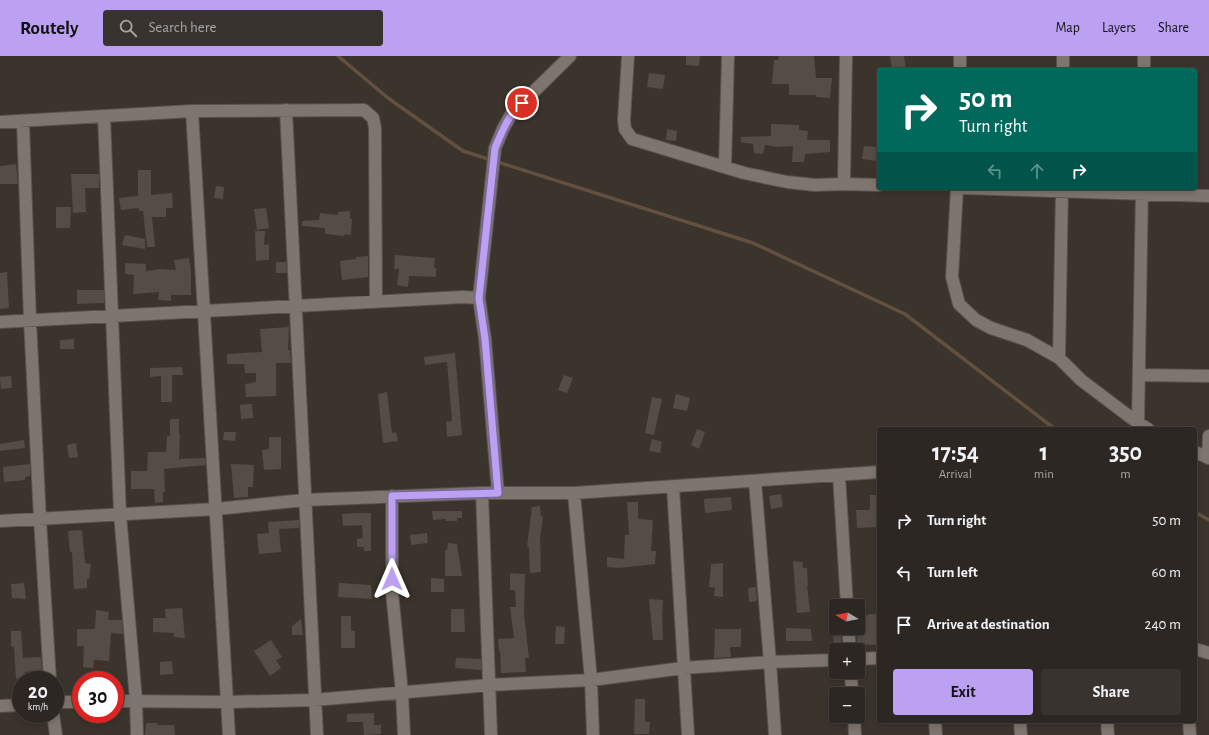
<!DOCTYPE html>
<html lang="en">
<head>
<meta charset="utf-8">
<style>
	:root { --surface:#2c2722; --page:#38332f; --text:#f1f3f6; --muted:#a6a5a5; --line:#484440; --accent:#bca0f2 }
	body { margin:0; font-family:"Alegreya Sans",sans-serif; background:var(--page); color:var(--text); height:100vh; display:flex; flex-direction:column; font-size:15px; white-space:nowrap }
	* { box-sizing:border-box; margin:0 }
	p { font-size:13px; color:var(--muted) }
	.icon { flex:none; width:22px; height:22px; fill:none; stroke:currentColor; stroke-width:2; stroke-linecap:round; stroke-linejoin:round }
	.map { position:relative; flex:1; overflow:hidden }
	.details { position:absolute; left:877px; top:371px; width:320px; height:296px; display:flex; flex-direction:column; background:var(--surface); border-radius:4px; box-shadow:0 2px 6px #0003,0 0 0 1px var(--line) }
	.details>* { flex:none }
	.top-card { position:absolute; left:877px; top:12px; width:320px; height:122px; border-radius:4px; box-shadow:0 2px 6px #0003,0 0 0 1px var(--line); background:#00695c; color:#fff; overflow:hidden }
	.needle { width:26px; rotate:280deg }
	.tools { position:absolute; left:829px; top:543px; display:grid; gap:8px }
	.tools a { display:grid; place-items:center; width:36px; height:36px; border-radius:4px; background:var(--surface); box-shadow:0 2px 6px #0003,0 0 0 1px var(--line); font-size:20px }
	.speed { position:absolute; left:12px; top:615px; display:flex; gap:8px; font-size:20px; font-weight:700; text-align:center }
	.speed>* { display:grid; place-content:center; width:52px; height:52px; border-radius:50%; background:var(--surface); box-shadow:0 2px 6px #0003,0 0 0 1px var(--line); line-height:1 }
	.speed small { font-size:10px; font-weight:400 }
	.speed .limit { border:6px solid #d22; background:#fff; color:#111 }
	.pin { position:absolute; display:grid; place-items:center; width:34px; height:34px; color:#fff; margin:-17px; border:2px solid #fff; border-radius:50%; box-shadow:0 1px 4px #0007 }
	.me { position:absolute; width:44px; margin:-22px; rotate:0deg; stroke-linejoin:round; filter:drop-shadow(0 0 3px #0008) }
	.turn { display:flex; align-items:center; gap:14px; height:84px; padding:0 16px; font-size:18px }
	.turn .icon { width:52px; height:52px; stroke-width:2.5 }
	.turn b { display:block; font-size:28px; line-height:34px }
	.lanes { display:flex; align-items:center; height:38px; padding:0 16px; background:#0003; justify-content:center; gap:20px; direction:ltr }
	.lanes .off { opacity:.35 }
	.eta { display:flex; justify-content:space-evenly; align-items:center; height:68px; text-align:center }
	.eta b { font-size:24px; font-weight:700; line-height:28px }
	.primary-button { display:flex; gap:8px; margin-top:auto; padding:8px 16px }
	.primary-button a { flex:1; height:46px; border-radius:4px; background:var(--accent); color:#111; font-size:16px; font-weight:700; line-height:46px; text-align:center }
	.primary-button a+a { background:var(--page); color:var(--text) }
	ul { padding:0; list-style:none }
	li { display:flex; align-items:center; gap:12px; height:52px; padding:0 16px }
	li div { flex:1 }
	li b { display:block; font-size:15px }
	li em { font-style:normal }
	header { display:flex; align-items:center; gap:24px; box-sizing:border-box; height:56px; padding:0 20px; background:var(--accent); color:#111 }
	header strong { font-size:19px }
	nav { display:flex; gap:22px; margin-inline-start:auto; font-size:14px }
	.search { width:280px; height:36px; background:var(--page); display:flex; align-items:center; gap:10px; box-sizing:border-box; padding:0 14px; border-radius:4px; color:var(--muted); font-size:15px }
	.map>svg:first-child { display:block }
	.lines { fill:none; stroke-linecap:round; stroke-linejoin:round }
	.stream { stroke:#645041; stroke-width:3.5 }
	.building { fill:#554c46 }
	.minor-casing { stroke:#58514c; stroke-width:14 }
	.minor { stroke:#7e756e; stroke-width:12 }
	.route-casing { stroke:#7a689d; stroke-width:10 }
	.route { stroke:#bca0f2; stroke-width:7 }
</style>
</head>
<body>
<header>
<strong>Routely</strong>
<div class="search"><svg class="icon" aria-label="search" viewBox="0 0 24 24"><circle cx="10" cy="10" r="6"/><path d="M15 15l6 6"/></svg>Search here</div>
<nav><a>Map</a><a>Layers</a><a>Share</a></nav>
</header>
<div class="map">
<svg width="1209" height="679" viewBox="0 0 1209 679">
	<rect width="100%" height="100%" fill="#3b342d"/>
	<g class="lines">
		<path class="stream" d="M338,0L388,42L463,95L753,187L905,258L1055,373
			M1195,456L1209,464"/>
	</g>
	<path class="building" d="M686,0H700L699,10L686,9Z
		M779,0H814L816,22H832L830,42L816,41V39H789V28H772L774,4H778Z
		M890,0H904L906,14H892Z
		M649,17L665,19L663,33L647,31Z
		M771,68L799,69V74L808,75L807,84H830V96L805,98L804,106H792L793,90L777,91L765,89L763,98L754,97L753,88L741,86V81L771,80Z
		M667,73L677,75L676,85L666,84Z
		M864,90L878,91L876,105L862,103Z
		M16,108L18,128H0V110Z
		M138,114H151V139L172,137L173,152H166V161H152L155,191H147L143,155H139V152L121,154L119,142L138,140Z
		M71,118H99V132H85L86,156L73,157Z
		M216,130L224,131L223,143L214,142Z
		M56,151H71L70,172H56Z
		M266,152L269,172L257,174L254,153Z
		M350,155V163H352L351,179L345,178L344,180L325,178V172L302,170V165L319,164L320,157L338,159V156Z
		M255,175H265L264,189L269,188V204L256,205Z
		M125,179L145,183V193L122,189Z
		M395,199L435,202L434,212H436V221L409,220L408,231L397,229L399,213H394Z
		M368,200V221L342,224L340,205L356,203V201Z
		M189,202L191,216V239H171V245L158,244L159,236L133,238L134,219L125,218V207L146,208V215L161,213L176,214L174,204Z
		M276,206H286L287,217H276Z
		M7,216L9,252L0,253V217Z
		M77,234H104V247L77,248Z
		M289,271L288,294H290L291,307H276V340L246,341L245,328L256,326V317H245L244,308H227V298L262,296L260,273Z
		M74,283V293H60V284Z
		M455,297L462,379L447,381L446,366L452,365L447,306L425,309L424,301Z
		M182,311L183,319H172V346H161V320L150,321V312Z
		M564,319L573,322L567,337L558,334Z
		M11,320L12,332L1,333L0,321Z
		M387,336L392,377L396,376L398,385L383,387L378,338Z
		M676,338L690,342L687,355L673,352Z
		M652,341L662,343L654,379L645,377Z
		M252,348L253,362L241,363L240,349Z
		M170,363H179V378H180L179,403L205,402L206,409L164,413L165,436H163V446L155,447L154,433H131V415H147L148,396H166L167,380H170Z
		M697,373L705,376L699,393L691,389Z
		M224,376H236L235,385L223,384Z
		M269,381H281V413L264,414L262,394L269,393Z
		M652,383L662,386L660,397L649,395Z
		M24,384L25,392L0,395V388Z
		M76,387L78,401L69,402L67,389Z
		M30,408V420L25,421V424L4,426L3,411Z
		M231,408L254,409L253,431H248V441L234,442Z
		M781,438L783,451L771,453L769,440Z
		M870,439H879V471L857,472L856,454H870Z
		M731,441L732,454L705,457L704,443Z
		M627,446H638V463L653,464L651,495H656L655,508L619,512L607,511V501L624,503L625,479H629Z
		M540,450L541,460L543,461L540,482L541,516L530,517L529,491H527L532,451Z
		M432,455H462V462H457V465H446V463L433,464Z
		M357,457H371V495H364V491H357V483L363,482L362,469L343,470L342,458Z
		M299,464V472L279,473L281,496L259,498L257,478L269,477L268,466Z
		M82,474L85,507L91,508L89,523H87V532L74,533L72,496H70L68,475Z
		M427,477L428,487L411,489L410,479Z
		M448,487L457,488L462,520H445V494H447Z
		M793,505L802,506L803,512H807L808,530H807L810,556L797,557Z
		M723,507V541L714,540L715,532L709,531L711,508Z
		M510,517L525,518L524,558L529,602H525L526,616L501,617L500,595H499L498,583L514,582L510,551H516L515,534H510Z
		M431,522L444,523V536H431Z
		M24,527L26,543L12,542L11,528Z
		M339,527L371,529L372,543L338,541Z
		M756,531L757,545L749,546L748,532Z
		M649,543L663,544L662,559L663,584H653Z
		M182,552L185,582L174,581V577L153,576V562H166L165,553Z
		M451,553H464L465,576H451Z
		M96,554L109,556L108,564H122L123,578L111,577L109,605L94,604L93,612L83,611L84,590H77V573H95Z
		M869,558H879V582H877L876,589L857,588L856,572H861L860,560L869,559Z
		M341,560H351V575H355V592H341Z
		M301,563L303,579H292V570Z
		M556,570L565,571L564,588H555Z
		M786,572L811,573L812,585H786Z
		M832,572H841L842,594H835Z
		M715,573H741V591H730L731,601L714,602Z
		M11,575H21L23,602L41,601L42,614L25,616V622L16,623L14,591L11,590Z
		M271,584L282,601L276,604L281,612L270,620L254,595Z
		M456,602L481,603V614L455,612Z
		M172,605L173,618L160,619V606Z
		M635,643H645V666H650L649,678H634Z
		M374,657V669H381V678L364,679L363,666H347V658Z
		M146,667H157V669H174L175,679H145Z"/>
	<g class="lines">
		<defs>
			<path id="minor" d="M628,0L624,64L625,73L632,83L744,117L787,126L815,129L844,128L879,129
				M960,14V0
				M1063,14V0
				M1144,14V0
				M286,54L317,679
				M192,55L229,679
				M104,60L120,458L136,644L137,679
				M0,66L192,55L364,54L373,62L375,72L376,246
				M23,66L30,264L40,463L50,624
				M725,111L728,0
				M844,128L846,0
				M957,132L952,221L959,248L976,264L991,272L1027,284L1059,302L1081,324L1138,367L1148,373
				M965,132L1209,140
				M0,266L463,241L479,242
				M1059,302L1062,132
				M1139,319L1209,320
				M1138,367L1142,132
				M1195,396L1209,402
				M1208,402L1209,380
				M839,419L847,550
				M755,425L770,606L775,679
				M673,431L688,679
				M482,437L491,679
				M498,437L485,283L479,242L495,92L503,73L512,57L570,0
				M574,437L591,624L593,679
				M392,440V536L402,637L404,679
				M0,465L216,453L304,444L482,437H574L879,416
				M848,572L850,594
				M1195,593L1209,597
				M858,603L879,602
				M851,616L852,638
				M115,645L228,646L314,644L489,629L591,624L683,612L770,606L836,604
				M55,646H81
				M0,650L21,649
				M53,658L56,679
				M854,660L855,679
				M935,665L936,679
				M1020,665L1021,679
				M1107,665L1108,679
				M1189,665L1190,679"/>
		</defs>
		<use href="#minor" class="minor-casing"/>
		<use href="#minor" class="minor"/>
	</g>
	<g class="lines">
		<defs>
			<path id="route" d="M392,523V440L498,437L485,283L479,242L495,92C503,74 507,61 522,47"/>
		</defs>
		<use href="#route" class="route-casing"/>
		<use href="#route" class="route"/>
	</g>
</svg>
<div class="tools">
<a><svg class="needle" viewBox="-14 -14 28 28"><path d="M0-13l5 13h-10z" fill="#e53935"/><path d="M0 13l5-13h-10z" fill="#a6a5a5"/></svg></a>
<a>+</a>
<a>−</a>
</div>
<div class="speed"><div>20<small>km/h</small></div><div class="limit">30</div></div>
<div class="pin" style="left:522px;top:47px;background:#d93025"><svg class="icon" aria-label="arrive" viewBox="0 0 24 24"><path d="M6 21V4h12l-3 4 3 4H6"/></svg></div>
<svg class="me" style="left:392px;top:523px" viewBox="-20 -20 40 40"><path d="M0-17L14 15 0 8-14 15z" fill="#bca0f2" stroke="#fff" stroke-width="4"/></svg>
<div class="top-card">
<div class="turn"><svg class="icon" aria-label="right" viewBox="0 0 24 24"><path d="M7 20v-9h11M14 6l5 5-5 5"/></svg><div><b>50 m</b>Turn right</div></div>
<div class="lanes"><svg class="icon off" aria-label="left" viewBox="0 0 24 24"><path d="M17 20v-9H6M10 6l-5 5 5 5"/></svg><svg class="icon off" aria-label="ahead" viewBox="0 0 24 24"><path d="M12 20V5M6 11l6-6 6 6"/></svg><svg class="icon" aria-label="right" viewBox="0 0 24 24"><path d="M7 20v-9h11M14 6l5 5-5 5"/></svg></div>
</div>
<section class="details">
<div class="eta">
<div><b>17:54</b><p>Arrival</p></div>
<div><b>1</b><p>min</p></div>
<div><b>350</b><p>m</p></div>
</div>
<ul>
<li><svg class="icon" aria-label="right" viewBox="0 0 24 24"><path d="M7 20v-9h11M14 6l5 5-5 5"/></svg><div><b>Turn right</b></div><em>50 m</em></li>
<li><svg class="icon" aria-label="left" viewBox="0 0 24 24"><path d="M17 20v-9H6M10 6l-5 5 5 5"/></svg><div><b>Turn left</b></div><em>60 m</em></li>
<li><svg class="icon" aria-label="arrive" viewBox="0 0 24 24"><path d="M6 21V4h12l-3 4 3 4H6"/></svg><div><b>Arrive at destination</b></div><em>240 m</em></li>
</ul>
<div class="primary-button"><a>Exit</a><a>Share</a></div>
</section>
</div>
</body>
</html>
